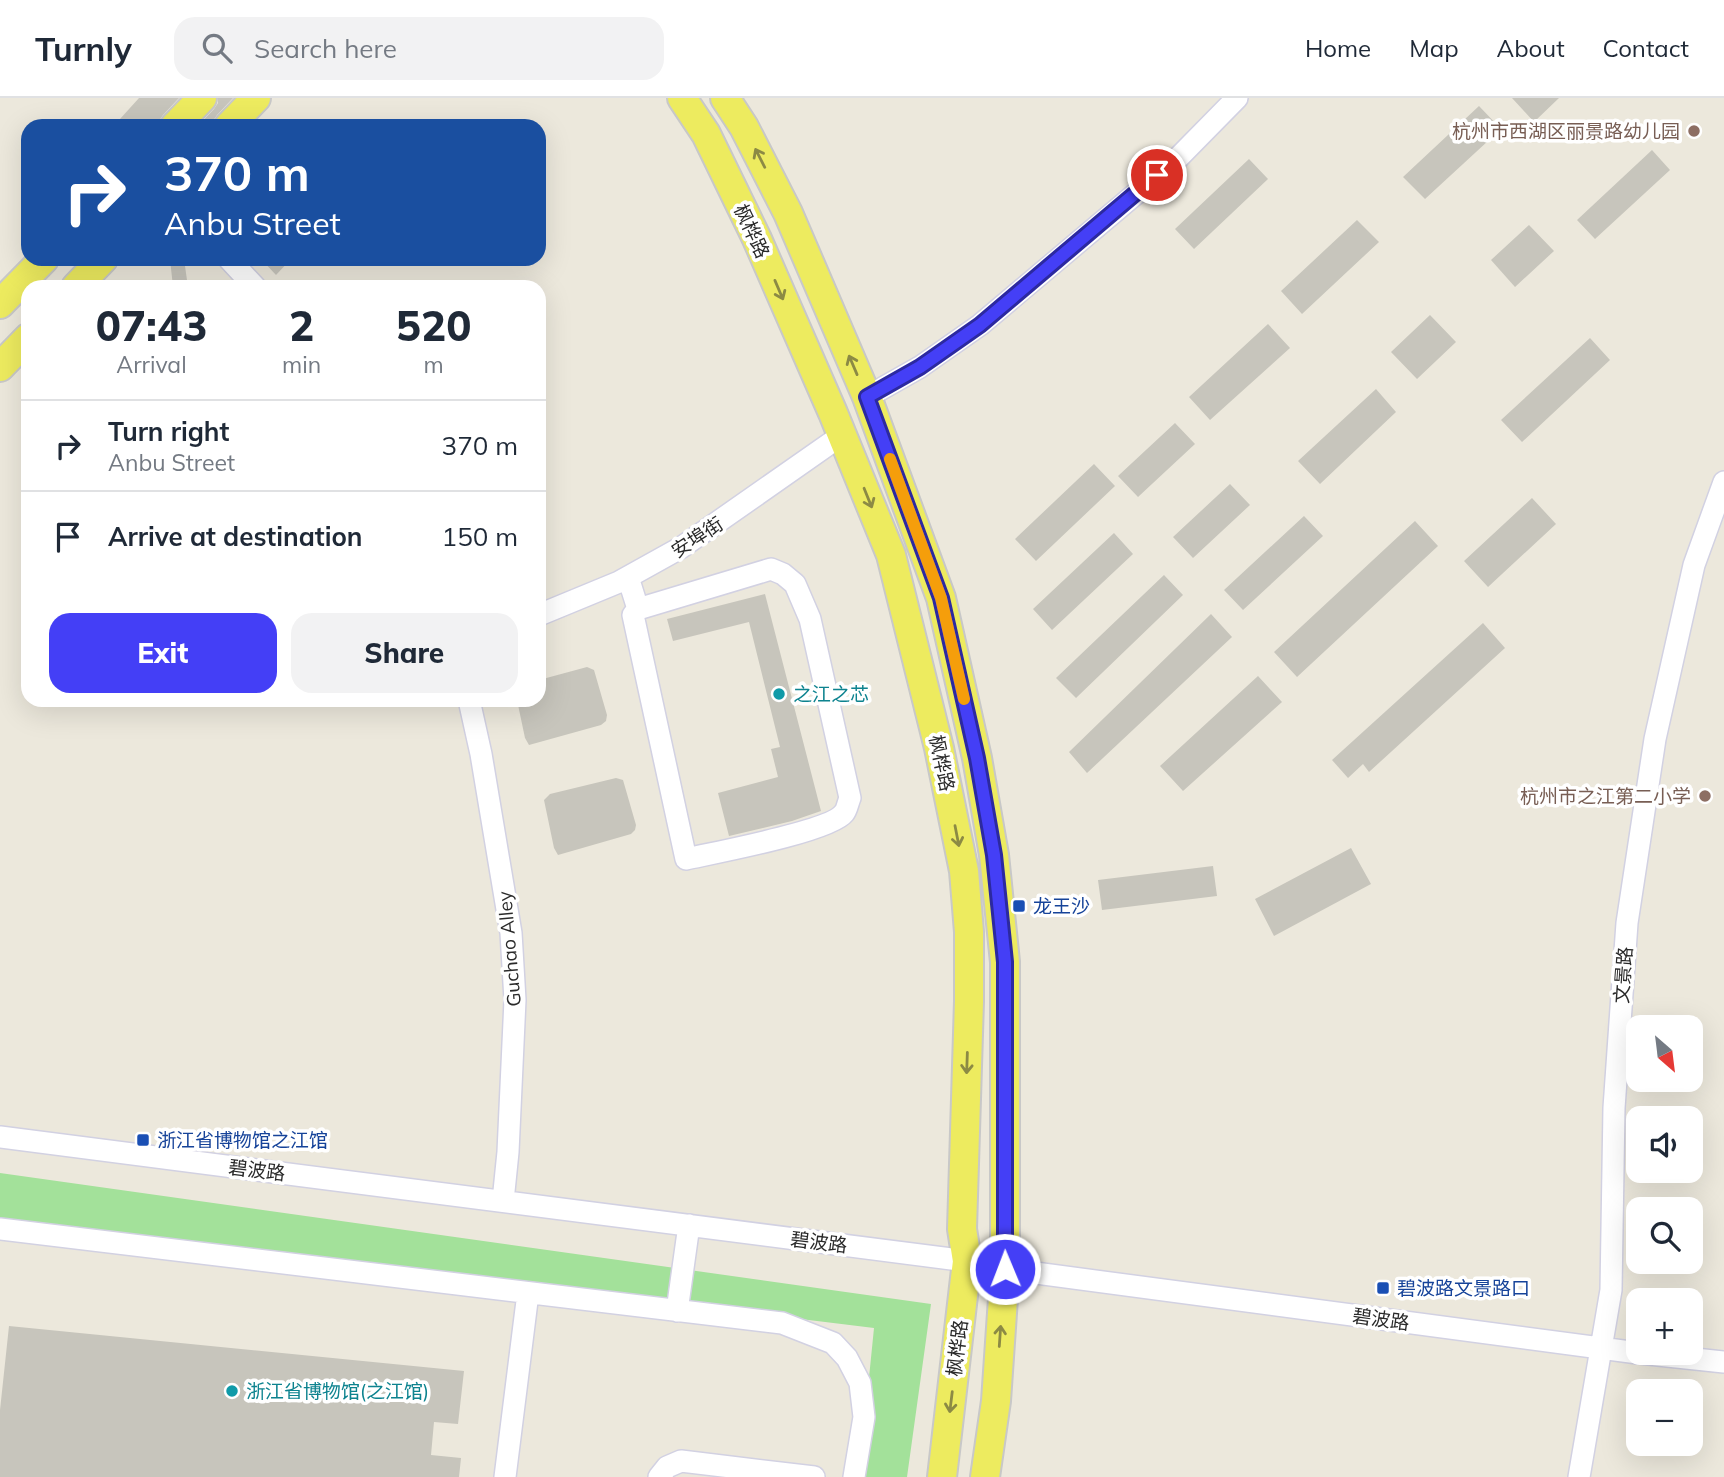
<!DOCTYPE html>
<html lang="en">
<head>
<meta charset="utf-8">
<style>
	:root { --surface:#fff; --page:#f2f2f3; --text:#1f2937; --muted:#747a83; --line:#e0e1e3; --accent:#443ff6 }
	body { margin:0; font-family:Mulish,"Noto Sans SC",sans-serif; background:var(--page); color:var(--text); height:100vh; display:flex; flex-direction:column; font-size:26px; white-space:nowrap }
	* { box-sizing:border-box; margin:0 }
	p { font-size:23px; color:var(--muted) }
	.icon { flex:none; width:38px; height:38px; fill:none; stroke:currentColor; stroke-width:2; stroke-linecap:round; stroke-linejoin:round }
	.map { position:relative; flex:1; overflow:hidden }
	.details { position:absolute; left:21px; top:182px; width:525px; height:427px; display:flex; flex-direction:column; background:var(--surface); border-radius:21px; box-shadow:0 7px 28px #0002 }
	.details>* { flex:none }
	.banner { position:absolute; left:21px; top:21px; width:525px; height:147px; border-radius:21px; box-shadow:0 7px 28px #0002; background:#1a4fa0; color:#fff; overflow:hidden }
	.needle { width:46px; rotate:152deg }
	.controls { position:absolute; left:1626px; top:917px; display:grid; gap:14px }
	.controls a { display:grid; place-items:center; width:77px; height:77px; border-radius:14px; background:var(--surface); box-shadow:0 7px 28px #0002; font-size:35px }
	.pin { position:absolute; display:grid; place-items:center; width:60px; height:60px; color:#fff; margin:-30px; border:4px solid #fff; border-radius:50%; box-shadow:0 2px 7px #0007 }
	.me { position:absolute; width:77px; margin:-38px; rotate:359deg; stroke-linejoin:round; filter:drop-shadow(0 0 5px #0008) }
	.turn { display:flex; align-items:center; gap:24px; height:147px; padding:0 28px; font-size:32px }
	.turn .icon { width:91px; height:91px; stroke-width:2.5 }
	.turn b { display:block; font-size:49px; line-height:60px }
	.eta { display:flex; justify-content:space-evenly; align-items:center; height:119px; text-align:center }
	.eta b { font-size:42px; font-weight:800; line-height:49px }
	.action { display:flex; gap:14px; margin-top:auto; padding:14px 28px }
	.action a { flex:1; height:80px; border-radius:21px; background:var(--accent); color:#fff; font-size:28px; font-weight:800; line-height:80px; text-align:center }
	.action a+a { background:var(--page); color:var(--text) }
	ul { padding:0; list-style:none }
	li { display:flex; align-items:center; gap:21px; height:91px; padding:0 28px; border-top:2px solid var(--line) }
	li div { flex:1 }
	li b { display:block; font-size:26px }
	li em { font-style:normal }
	header { display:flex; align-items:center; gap:42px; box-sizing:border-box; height:98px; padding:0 35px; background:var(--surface); border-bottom:2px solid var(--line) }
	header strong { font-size:33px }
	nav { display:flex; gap:38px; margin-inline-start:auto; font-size:24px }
	.search { width:490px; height:63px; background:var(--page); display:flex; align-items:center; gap:18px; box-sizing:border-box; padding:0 24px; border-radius:21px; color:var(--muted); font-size:26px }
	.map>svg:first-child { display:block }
	.green { fill:#a3e19a }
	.building { fill:#c7c5bc }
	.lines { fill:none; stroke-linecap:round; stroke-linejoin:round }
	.minor-casing { stroke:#d2d1e2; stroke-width:24 }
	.major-casing { stroke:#c8c8c8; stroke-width:32 }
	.minor { stroke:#fff; stroke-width:21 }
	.major { stroke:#edeb5f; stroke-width:28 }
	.oneway { stroke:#8c8a44 }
	.route-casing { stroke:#2c29a0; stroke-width:18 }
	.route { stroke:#443ff6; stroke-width:12 }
	.slow { stroke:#f59e0b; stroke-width:12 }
	.education-dot { fill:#8d6e63; stroke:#fff; stroke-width:2.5 }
	.culture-dot { fill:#0f9aa8; stroke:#fff; stroke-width:2.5 }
	.transit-dot { fill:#1a4fb4; stroke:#fff; stroke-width:2.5 }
	.labels { text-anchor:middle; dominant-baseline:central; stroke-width:7; stroke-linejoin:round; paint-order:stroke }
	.education-label { font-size:19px; fill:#785e54; stroke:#fff; text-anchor:end }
	.street-label { font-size:19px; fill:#2a2a2a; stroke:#fff }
	.culture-label { font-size:19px; fill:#0d838f; stroke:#fff; text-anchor:start }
	.transit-label { font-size:19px; fill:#164399; stroke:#fff; text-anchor:start }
</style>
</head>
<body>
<header>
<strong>Turnly</strong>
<div class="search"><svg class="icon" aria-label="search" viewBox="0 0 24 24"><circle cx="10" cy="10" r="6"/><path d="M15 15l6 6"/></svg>Search here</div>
<nav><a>Home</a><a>Map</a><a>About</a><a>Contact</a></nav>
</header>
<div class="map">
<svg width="1724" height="1379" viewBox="0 0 1724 1379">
	<rect width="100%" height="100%" fill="#ece8dc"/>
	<path class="green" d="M0,1075L931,1206L907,1379H859L874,1230L0,1123Z"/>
	<path class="building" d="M139,0H179L163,17L159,23V28H127L120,21Z
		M218,0H233L217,17L213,23V28H198L214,11L218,5Z
		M1512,0H1559L1534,24Z
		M1479,8L1501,31L1425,101L1403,79Z
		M1652,52L1670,72L1595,141L1577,122Z
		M1249,61L1268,81L1194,151L1175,131Z
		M1357,122L1379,144L1302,216L1281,193Z
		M1529,127L1554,153L1515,189L1491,162Z
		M170,161H184L188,189H173Z
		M261,161H291L276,177Z
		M1430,217L1456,244L1417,281L1391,254Z
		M1268,226L1290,250L1210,322L1189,299Z
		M1590,240L1610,262L1522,344L1501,322Z
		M1376,291L1396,314L1320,386L1298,363Z
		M1175,325L1195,346L1138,399L1118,378Z
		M1094,366L1115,388L1036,463L1015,441Z
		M1230,386L1250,407L1193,460L1173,439Z
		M1532,400L1556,426L1488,489L1464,463Z
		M1304,418L1323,438L1243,512L1224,492Z
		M1415,423L1438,448L1297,579L1274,554Z
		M1114,435L1133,456L1052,532L1033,511Z
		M1164,477L1183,497L1076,600L1056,580Z
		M765,496L821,713L792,723L729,738L718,695L778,679L771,651L780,649L749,524L673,543L667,521Z
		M1211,516L1232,539L1087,675L1069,654Z
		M1483,525L1505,550L1369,674L1363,666L1348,680L1332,662Z
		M587,569L594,572L607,617L606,623L601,627L529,647L525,640L517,602H539V582Z
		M1258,578L1282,604L1183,693L1160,668Z
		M616,680L623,682L636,727L635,732L631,736L558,757L554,750L544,702L550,696Z
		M1351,750L1371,786L1274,838L1255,801Z
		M1213,768L1217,798L1102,812L1098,782Z
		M9,1228L464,1273L458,1326L434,1324L431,1357L461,1360L459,1379H0V1312Z"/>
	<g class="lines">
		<defs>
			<path id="minor" d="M229,161L255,189
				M867,299L920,269L980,227L1177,61L1237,0
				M628,479L638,511L771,471L783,476L795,486L810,521L850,700C848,704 847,712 844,715C831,733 713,755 686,761L633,517L638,511
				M539,517L619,484L682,449L842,337
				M469,602L481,656L511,835L515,902L508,1054L503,1103
				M0,1039L967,1163L1005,1171L1638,1255
				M0,1131L782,1225L833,1245L847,1260L860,1285L864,1319L854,1379
				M677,1213L689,1127
				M1639,1255L1724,1264
				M505,1379L528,1195
				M659,1379L667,1369L681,1363L814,1379
				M1579,1379L1611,1192L1614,1010L1627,825L1655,641L1694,467L1724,384"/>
			<path id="major" d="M682,0L706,36L757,141L833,315L891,457L939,650L964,773L969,834V903L962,1131L967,1163L942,1379
				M725,0L744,29L788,115L867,299L941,500L977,660L994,757L1005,864V1171L996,1303L985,1379
				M175,28L202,0
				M229,28L256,0
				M76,189L103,161
				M0,206L44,161
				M0,269L28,240"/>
		</defs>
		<use href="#minor" class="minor-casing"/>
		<use href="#major" class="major-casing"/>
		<use href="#minor" class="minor"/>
		<use href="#major" class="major"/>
	</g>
	<defs><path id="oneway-shaft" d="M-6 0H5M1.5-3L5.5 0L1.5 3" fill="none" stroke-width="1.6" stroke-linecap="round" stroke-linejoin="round" transform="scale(1.75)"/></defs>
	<g class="oneway">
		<use href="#oneway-shaft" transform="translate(760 60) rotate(-117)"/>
		<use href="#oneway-shaft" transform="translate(779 192) rotate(67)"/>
		<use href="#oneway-shaft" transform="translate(853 267) rotate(-113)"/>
		<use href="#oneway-shaft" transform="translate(868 400) rotate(68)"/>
		<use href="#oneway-shaft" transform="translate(957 738) rotate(79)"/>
		<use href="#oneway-shaft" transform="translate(967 965) rotate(92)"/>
		<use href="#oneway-shaft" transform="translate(1000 1238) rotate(-86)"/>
		<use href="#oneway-shaft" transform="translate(951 1304) rotate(97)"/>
	</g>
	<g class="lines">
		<defs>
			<path id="route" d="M1005,1171V864L994,757L977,660L941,500L867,299L920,269L980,227L1157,77"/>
		</defs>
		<use href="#route" class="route-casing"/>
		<use href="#route" class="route"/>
		<path class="slow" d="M890,361L941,500L964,601"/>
	</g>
	<g class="education-dot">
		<circle cx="1694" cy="33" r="7"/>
		<circle cx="1705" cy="698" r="7"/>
	</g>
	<g class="culture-dot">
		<circle cx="779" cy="596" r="7"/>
		<circle cx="232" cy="1293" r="7"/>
	</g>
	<g class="transit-dot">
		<rect x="1012" y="801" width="14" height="14" rx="3.5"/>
		<rect x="136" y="1035" width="14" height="14" rx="3.5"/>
		<rect x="1376" y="1183" width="14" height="14" rx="3.5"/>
	</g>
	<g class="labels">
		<g class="education-label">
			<text x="1680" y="33">杭州市西湖区丽景路幼儿园</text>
			<text x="1691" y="698">杭州市之江第二小学</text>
		</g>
		<g class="street-label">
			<text transform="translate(752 133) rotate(65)">枫桦路</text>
			<text transform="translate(697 439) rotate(-33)">安埠街</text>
			<text transform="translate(942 665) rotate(78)">枫桦路</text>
			<text transform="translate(509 851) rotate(-95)">Guchao Alley</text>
			<text transform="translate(1623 877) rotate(-86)">文景路</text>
			<text transform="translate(257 1072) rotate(7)">碧波路</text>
			<text transform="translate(819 1144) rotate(7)">碧波路</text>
			<text transform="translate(1381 1221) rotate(8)">碧波路</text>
			<text transform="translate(957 1250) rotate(-83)">枫桦路</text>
		</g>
		<g class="culture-label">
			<text x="793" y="596">之江之芯</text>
			<text x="246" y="1293">浙江省博物馆(之江馆)</text>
		</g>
		<g class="transit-label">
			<text x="1033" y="808">龙王沙</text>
			<text x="157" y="1042">浙江省博物馆之江馆</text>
			<text x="1397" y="1190">碧波路文景路口</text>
		</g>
	</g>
</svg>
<div class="controls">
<a><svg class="needle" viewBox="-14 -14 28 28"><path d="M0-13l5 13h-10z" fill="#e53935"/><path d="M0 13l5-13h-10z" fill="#747a83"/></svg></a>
<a><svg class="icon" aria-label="sound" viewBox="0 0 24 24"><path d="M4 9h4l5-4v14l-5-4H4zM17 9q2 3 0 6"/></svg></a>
<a><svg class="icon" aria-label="search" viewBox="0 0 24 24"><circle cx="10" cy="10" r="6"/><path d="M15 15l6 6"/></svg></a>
<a>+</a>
<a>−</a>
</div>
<div class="pin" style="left:1157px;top:77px;background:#d93025"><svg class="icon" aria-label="arrive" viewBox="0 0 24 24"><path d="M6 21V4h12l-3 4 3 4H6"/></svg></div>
<svg class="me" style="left:1005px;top:1171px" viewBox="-20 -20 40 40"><circle r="17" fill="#443ff6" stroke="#fff" stroke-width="3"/><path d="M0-11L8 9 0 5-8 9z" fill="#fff"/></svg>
<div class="banner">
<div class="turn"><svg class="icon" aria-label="right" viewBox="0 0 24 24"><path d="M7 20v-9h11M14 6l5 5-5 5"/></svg><div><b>370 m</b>Anbu Street</div></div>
</div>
<section class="details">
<div class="eta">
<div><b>07:43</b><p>Arrival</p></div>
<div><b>2</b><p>min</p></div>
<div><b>520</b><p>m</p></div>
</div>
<ul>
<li><svg class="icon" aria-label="right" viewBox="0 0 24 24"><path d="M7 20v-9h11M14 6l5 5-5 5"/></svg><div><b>Turn right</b><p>Anbu Street</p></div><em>370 m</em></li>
<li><svg class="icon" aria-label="arrive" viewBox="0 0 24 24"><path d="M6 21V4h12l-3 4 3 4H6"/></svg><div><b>Arrive at destination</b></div><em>150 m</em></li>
</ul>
<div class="action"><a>Exit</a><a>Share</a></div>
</section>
</div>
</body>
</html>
